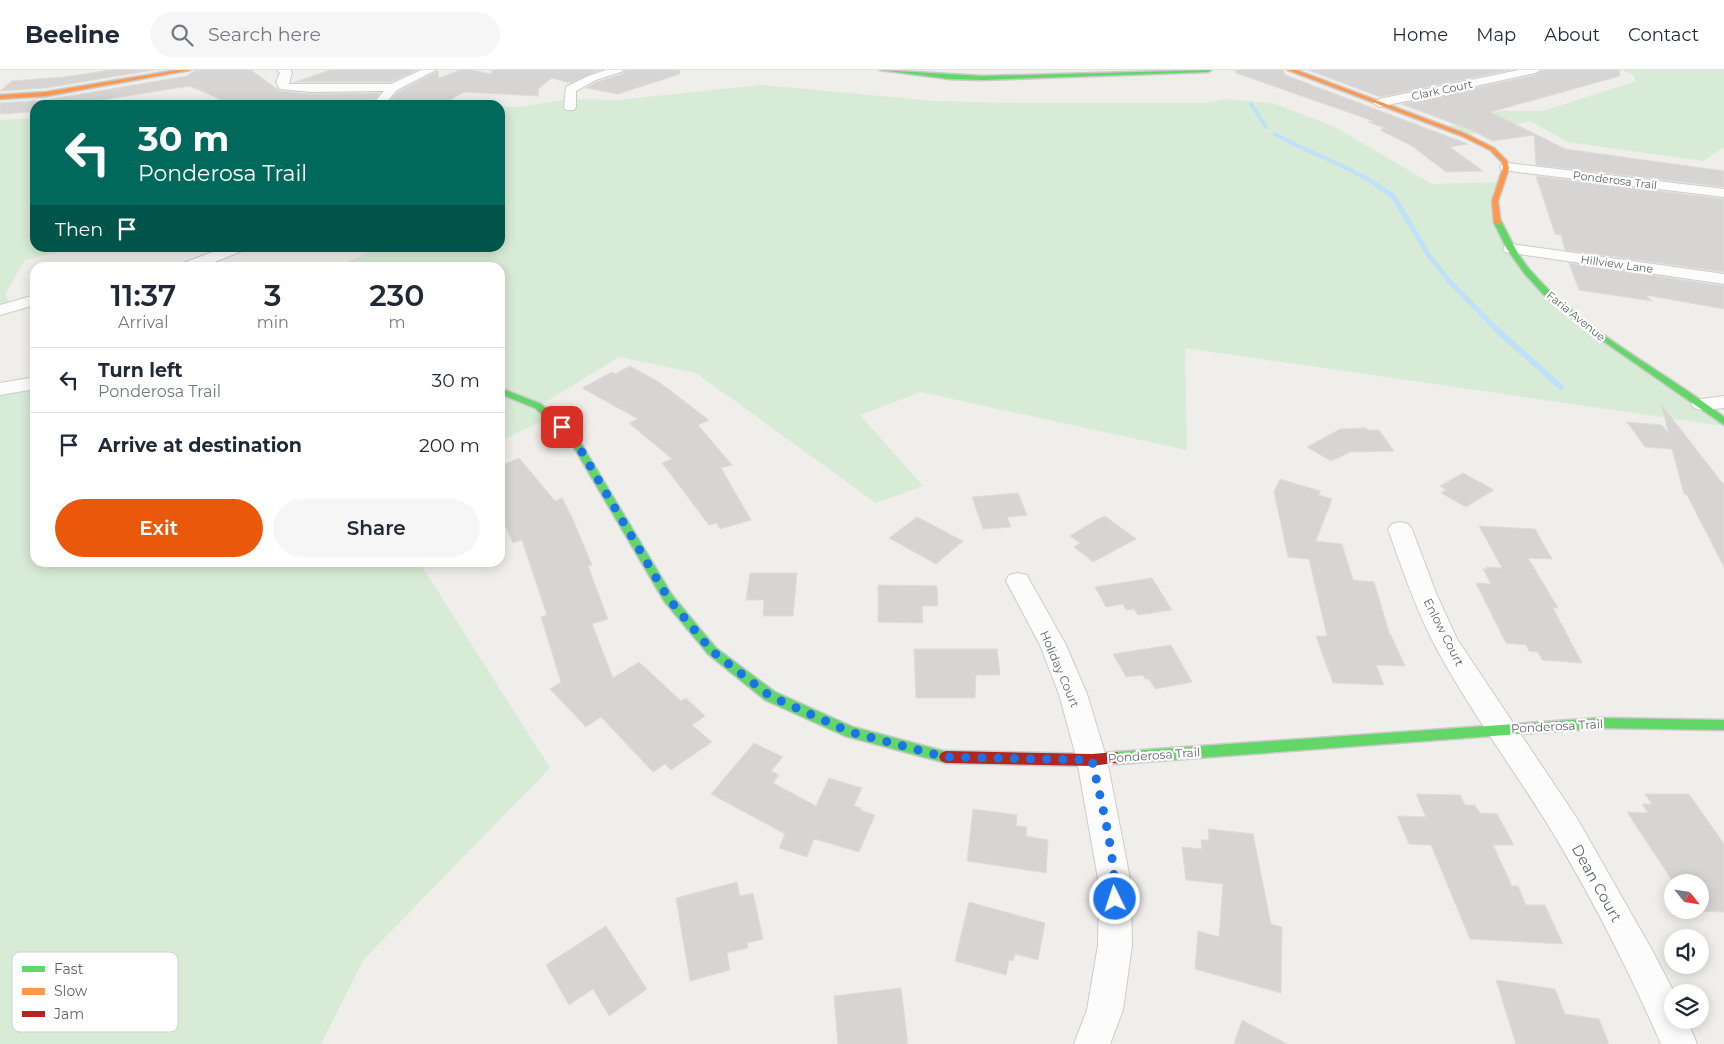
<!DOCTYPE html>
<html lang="en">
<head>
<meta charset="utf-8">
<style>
	:root { --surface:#fff; --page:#f6f6f7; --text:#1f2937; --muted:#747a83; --line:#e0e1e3; --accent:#ea580c }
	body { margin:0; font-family:Montserrat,sans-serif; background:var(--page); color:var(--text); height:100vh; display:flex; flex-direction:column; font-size:19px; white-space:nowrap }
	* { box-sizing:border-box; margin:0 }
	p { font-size:16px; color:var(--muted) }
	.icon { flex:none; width:28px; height:28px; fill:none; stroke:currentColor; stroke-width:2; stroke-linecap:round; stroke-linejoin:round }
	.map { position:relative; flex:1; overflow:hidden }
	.side { position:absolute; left:30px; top:192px; width:475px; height:305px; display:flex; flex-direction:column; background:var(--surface); border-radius:15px; box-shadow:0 2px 12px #0003 }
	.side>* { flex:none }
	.top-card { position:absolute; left:30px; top:30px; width:475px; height:152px; border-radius:15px; box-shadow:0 2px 12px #0003; background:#00695c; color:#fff; overflow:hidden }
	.needle { width:32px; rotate:120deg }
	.controls { position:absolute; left:1664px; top:804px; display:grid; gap:10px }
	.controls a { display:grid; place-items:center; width:45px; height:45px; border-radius:50%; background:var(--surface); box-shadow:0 2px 12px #0003; font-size:25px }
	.pin { position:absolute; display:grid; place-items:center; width:42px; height:42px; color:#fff; margin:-21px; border-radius:10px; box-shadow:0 2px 8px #0006 }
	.me { position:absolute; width:55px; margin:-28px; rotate:356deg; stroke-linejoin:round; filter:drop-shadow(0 0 4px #0008) }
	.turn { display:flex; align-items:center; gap:18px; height:105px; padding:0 25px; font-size:22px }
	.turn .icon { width:65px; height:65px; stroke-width:2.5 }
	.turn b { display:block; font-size:35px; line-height:42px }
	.then { display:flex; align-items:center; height:48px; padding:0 25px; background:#0003; gap:10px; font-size:19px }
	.eta { display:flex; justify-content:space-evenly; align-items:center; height:85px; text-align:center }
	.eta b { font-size:30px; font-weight:600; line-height:35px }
	.button { display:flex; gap:10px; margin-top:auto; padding:10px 25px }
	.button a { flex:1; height:58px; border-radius:30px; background:var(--accent); color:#fff; font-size:20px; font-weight:600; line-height:58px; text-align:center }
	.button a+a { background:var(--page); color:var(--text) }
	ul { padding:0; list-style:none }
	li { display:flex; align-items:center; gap:15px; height:65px; padding:0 25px; border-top:1px solid var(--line) }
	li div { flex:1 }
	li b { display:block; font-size:19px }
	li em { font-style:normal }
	header { display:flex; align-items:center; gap:30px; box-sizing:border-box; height:70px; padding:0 25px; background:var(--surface); border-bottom:1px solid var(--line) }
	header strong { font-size:24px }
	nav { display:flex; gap:28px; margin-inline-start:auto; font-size:18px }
	.search { width:350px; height:45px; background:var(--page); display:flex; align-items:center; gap:12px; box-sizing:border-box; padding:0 18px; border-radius:28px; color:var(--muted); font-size:19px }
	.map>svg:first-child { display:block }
	.green { fill:#d8ebd6 }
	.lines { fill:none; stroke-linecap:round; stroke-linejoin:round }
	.stream-far2 { stroke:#bfe0f9; stroke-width:4 }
	.stream-far1 { stroke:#bfe0f9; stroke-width:5 }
	.stream { stroke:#bfe0f9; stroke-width:6 }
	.building { fill:#d6d5d3; stroke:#deddd9 }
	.street-casing { stroke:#cbcccc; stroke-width:2 }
	.fast-casing { stroke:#cacacb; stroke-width:3 }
	.slow-casing { stroke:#cacacb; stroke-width:3 }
	.jam-casing { stroke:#cacacb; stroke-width:3 }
	.street { fill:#fdfcfc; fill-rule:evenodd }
	.fast { fill:#63d668; fill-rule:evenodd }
	.slow { fill:#ff974d; fill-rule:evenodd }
	.jam { fill:#b3261e; fill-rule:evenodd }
	.route { stroke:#1a73e8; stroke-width:9; stroke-dasharray:0 16.2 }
	.labels { text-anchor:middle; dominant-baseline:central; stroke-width:4.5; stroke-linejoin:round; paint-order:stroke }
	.far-street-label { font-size:11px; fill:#5f6368; stroke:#fff }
	.street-label { font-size:12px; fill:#5f6368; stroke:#fff }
	.near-street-label { font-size:15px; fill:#5f6368; stroke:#fff }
	.key { fill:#fff; stroke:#cfd0d2; stroke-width:1 }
	.key-label { font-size:14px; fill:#5f6368 }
</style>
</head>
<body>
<header>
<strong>Beeline</strong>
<div class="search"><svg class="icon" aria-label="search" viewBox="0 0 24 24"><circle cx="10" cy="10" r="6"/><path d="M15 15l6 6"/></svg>Search here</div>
<nav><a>Home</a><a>Map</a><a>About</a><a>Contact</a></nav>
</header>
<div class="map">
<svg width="1724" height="974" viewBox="0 0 1724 974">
	<rect width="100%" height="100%" fill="#efeeea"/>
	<path class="green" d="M1623,0H1724V77L1703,91L1567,72L1531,51L1465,66L1443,58L1500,41H1543L1636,11L1633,5Z
		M761,15L934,31L1021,33H1204L1226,29L1273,33L1335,57L1432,114L1502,112L1495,137L1535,210L1724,356L1185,278L1187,380L921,322L860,345L923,416L876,433L696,303L619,287L539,336L551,347L500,371V198H334L377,178H500V37H517L570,29L618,30Z
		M35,48V178H76L25,190L5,224L11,236L0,240V50Z
		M35,313V492L420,493L550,698L364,889L321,974H0V319Z"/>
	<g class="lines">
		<path class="stream-far2" d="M1251,34L1266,57
			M1275,64C1308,83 1345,94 1377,115"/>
		<path class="stream-far1" d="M1375,114L1393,126L1430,187L1450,212L1498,261"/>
		<path class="stream" d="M1497,260L1561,317"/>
	</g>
	<path class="building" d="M110,0H153L46,18L0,21L12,11L64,7Z
		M195,0H251L280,21L311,24L380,23L370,35H233L190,16L94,31V35H35V38L29,42L0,44V33L46,30L187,6Z
		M330,0H417L391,12H295Z
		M460,0H472L491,4L492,0H600L570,13L552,8L539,18L538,26L464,22L442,35H386L398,22L438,1L439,8Z
		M625,0H680V4L618,24L586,18L597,12L622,4Z
		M1236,0H1283L1285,5L1468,74L1450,77L1483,101L1446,102L1412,76L1380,60L1385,58L1368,52L1373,51L1236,3Z
		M1308,0H1510L1380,27Z
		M1543,0H1619L1620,6L1491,42L1565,79L1724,101V117L1536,95L1534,65L1493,71L1471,60L1401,34L1535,5Z
		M1536,106L1724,129V202L1565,180L1561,165L1555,164Z
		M1569,193L1724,216V239L1645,225L1652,231L1579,220Z
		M630,296L659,312L709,350L698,355L732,395L721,398L751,450L720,459L717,453L709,455L662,393L672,389L629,353L638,349L582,318L612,302L615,304Z
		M1661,334L1724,415V497L1687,425L1684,424L1672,379L1645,377L1627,352L1662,355L1669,364Z
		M1366,358L1367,360H1379L1394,381L1350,382L1331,391L1307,377L1340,359Z
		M519,388L555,431L562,428L571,445L592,495L588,496L608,549L592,554L613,608L639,592L681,631L686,628L705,646L692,655L712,672L671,700L665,694L653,702L601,647L586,657L550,619L561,612L541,547L547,545L522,470L513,473L500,445V396Z
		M1463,403L1494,420L1466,437L1441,423L1446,420L1440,416Z
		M1280,409L1320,421L1319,425L1332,429L1316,471L1342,474L1353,510L1374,512L1390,565H1391L1405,596L1376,595L1384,615L1333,613L1316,566H1327L1309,489L1288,487L1274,422Z
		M1018,423L1027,445L1007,447L1011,457L983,459L972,427Z
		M1105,446L1136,469L1093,492L1074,477L1080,473L1070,466L1096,450Z
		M917,447L963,471L936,494L889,468Z
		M1479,456L1535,459L1552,489L1528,488L1558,538H1553L1582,593L1542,590L1538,582L1529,581L1526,575L1506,573L1476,513L1491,514L1483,499H1487L1486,497L1502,498Z
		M750,503H797L793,546H763L764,530H746Z
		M1152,508L1172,540L1138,545L1134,539L1126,540L1123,534L1106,537L1095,517Z
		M878,515L937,516L938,536H922L923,553L878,552Z
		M1171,575L1192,612L1155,619L1149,609H1145L1143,605L1126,607L1113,584Z
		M914,579H997L1000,605H976L975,628H916Z
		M754,673L783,687L771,701L779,705L773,713L816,736L829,708L862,718L854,736L861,738L860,740L875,745L859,782L814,769L807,787L779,778L785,764L711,724Z
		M1416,724L1460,725L1465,735H1475L1480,743L1497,744L1514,775H1493L1512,816H1518L1526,835H1545L1563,874L1470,869L1431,775L1409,774L1397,746L1426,747Z
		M1645,724H1689L1724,774V842L1691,841L1700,840V812H1673L1627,742L1648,743L1642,734H1652Z
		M973,739L1017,745L1016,756L1027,757L1026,766L1048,770L1046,803L967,791Z
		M1208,759L1253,764L1271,854L1282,857L1281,923L1195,899L1198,861L1219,867L1223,814L1186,810L1182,777L1202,779L1201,770H1209Z
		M737,812L740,826L753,823L763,869L747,873L748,878L727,883L730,900L690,911L676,828Z
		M969,832L1045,853L1038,890L1015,884L1013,891L1009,890L1006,905L955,891Z
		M606,856L647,919L609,946L593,919L569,935L546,895Z
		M1496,910L1555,919L1565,944L1599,949L1609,974H1516Z
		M901,918L908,974H838L834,926Z
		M1242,950L1287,974H1234Z"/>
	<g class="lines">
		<defs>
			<path id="street" d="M277,0H290L292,2L289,14H391L421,0H436L397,20L384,35H372L384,21L311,22L280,19L276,12L280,3Z
				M606,0H623L621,2L596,10L576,21V37L574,40H566L564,37L566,17L588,6Z
				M1519,0H1541L1535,3L1379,37L1373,33L1379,29Z
				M1507,93L1724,119V127L1502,100L1500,97L1502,94Z
				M1511,174L1724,204V214L1505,182L1503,179L1505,176Z
				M223,178H244L242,181L200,198H176L178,195Z
				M35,225V235L0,245V235Z
				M35,307V319L0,325V313Z
				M1724,326V338L1701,340L1694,338L1691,334L1694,330Z
				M1400,452L1408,454L1412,459L1436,523L1457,569L1578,750L1652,880L1674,922L1672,950H1687L1697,974H1661C1630,903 1595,834 1556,768C1516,701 1467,638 1431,568C1414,533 1401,496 1388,459L1392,454Z
				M1018,503L1027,505L1030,511L1066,575L1087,624L1107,690L1131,814L1132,875L1123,940L1110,974H1074L1087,940L1098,875L1099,814L1077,690L1059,624L1040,575L1006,511L1009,505Z"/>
			<path id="fast" d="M880,0L983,6L1211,0L1208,2L983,10L949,9Z
				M1495,151H1501C1510,168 1517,185 1530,200C1583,262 1660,298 1724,347V355L1593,264L1544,225L1524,203L1507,179L1494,153Z
				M500,318L541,334L576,365L672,525L716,578L775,622L853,657L951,683L953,687L951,691L946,693L845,666L765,630L708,584L664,531L569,369L535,338L500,324Z
				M1600,648L1724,650V660L1600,658L1116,694L1111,692L1109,688L1111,684L1116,682Z"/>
			<path id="slow" d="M178,0H190L46,26L0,29V25L46,22Z
				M1288,0H1296L1466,64L1494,78L1507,91L1509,98L1498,131L1501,155L1494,153L1492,131L1503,98L1502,92L1490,80L1462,66Z"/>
			<path id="jam" d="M946,681L1092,684L1116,682L1121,684L1123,688L1121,692L1092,696L946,693L941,691L939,687L941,683Z"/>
		</defs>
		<use href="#street" class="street-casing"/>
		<use href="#fast" class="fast-casing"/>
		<use href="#slow" class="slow-casing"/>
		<use href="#jam" class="jam-casing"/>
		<use href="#street" class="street"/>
		<use href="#fast" class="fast"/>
		<use href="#slow" class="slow"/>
		<use href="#jam" class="jam"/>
	</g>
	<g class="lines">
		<path class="route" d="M562,357L573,367L668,528L712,581L770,626L850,662L945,687L1092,690C1102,736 1115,783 1115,829"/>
	</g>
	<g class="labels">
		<g class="far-street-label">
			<text transform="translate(1442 20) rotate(-12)">Clark Court</text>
			<text transform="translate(1615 110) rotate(7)">Ponderosa Trail</text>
			<text transform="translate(1617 194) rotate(8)">Hillview Lane</text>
			<text transform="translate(1576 246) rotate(39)">Faria Avenue</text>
		</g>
		<g class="street-label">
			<text transform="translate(1444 562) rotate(63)">Enlow Court</text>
			<text transform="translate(1060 599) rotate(67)">Holiday Court</text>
			<text transform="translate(1557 656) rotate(-3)">Ponderosa Trail</text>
			<text transform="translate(1154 685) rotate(-4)">Ponderosa Trail</text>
		</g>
		<g class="near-street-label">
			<text transform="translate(1597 813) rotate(61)">Dean Court</text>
		</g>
	</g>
	<rect x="12" y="882" width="166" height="80" rx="8" class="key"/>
	<rect x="22" y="896" width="23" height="6" fill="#63d668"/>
	<rect x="22" y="918" width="23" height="7" fill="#ff974d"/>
	<rect x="22" y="941" width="23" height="6" fill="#b3261e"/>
	<g class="key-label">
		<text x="54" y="904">Fast</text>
		<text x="54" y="926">Slow</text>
		<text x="54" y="949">Jam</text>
	</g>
</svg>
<div class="controls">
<a><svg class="needle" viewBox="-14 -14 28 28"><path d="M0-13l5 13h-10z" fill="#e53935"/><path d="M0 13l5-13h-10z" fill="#747a83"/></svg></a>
<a><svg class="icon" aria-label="sound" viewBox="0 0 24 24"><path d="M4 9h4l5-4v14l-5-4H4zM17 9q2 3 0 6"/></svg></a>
<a><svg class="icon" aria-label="layers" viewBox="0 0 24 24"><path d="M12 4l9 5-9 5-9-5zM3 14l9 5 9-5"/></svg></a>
</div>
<div class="pin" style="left:562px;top:357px;background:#d93025"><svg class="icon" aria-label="arrive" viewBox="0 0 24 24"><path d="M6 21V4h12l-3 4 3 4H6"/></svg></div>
<svg class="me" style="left:1115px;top:829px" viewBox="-20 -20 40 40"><circle r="17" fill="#1a73e8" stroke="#fff" stroke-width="3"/><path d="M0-11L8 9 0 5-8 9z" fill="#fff"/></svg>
<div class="top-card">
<div class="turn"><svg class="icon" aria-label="left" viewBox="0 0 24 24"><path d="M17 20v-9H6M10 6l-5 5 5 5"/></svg><div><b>30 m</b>Ponderosa Trail</div></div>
<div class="then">Then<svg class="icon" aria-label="arrive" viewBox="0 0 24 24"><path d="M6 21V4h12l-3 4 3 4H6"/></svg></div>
</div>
<section class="side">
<div class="eta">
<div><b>11:37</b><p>Arrival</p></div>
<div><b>3</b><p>min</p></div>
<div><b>230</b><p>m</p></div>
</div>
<ul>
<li><svg class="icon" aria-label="left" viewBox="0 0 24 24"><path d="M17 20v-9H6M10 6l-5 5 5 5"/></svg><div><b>Turn left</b><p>Ponderosa Trail</p></div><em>30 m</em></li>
<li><svg class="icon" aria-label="arrive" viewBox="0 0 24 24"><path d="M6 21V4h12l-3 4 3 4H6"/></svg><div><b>Arrive at destination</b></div><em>200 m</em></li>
</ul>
<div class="button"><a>Exit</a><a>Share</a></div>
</section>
</div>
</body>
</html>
